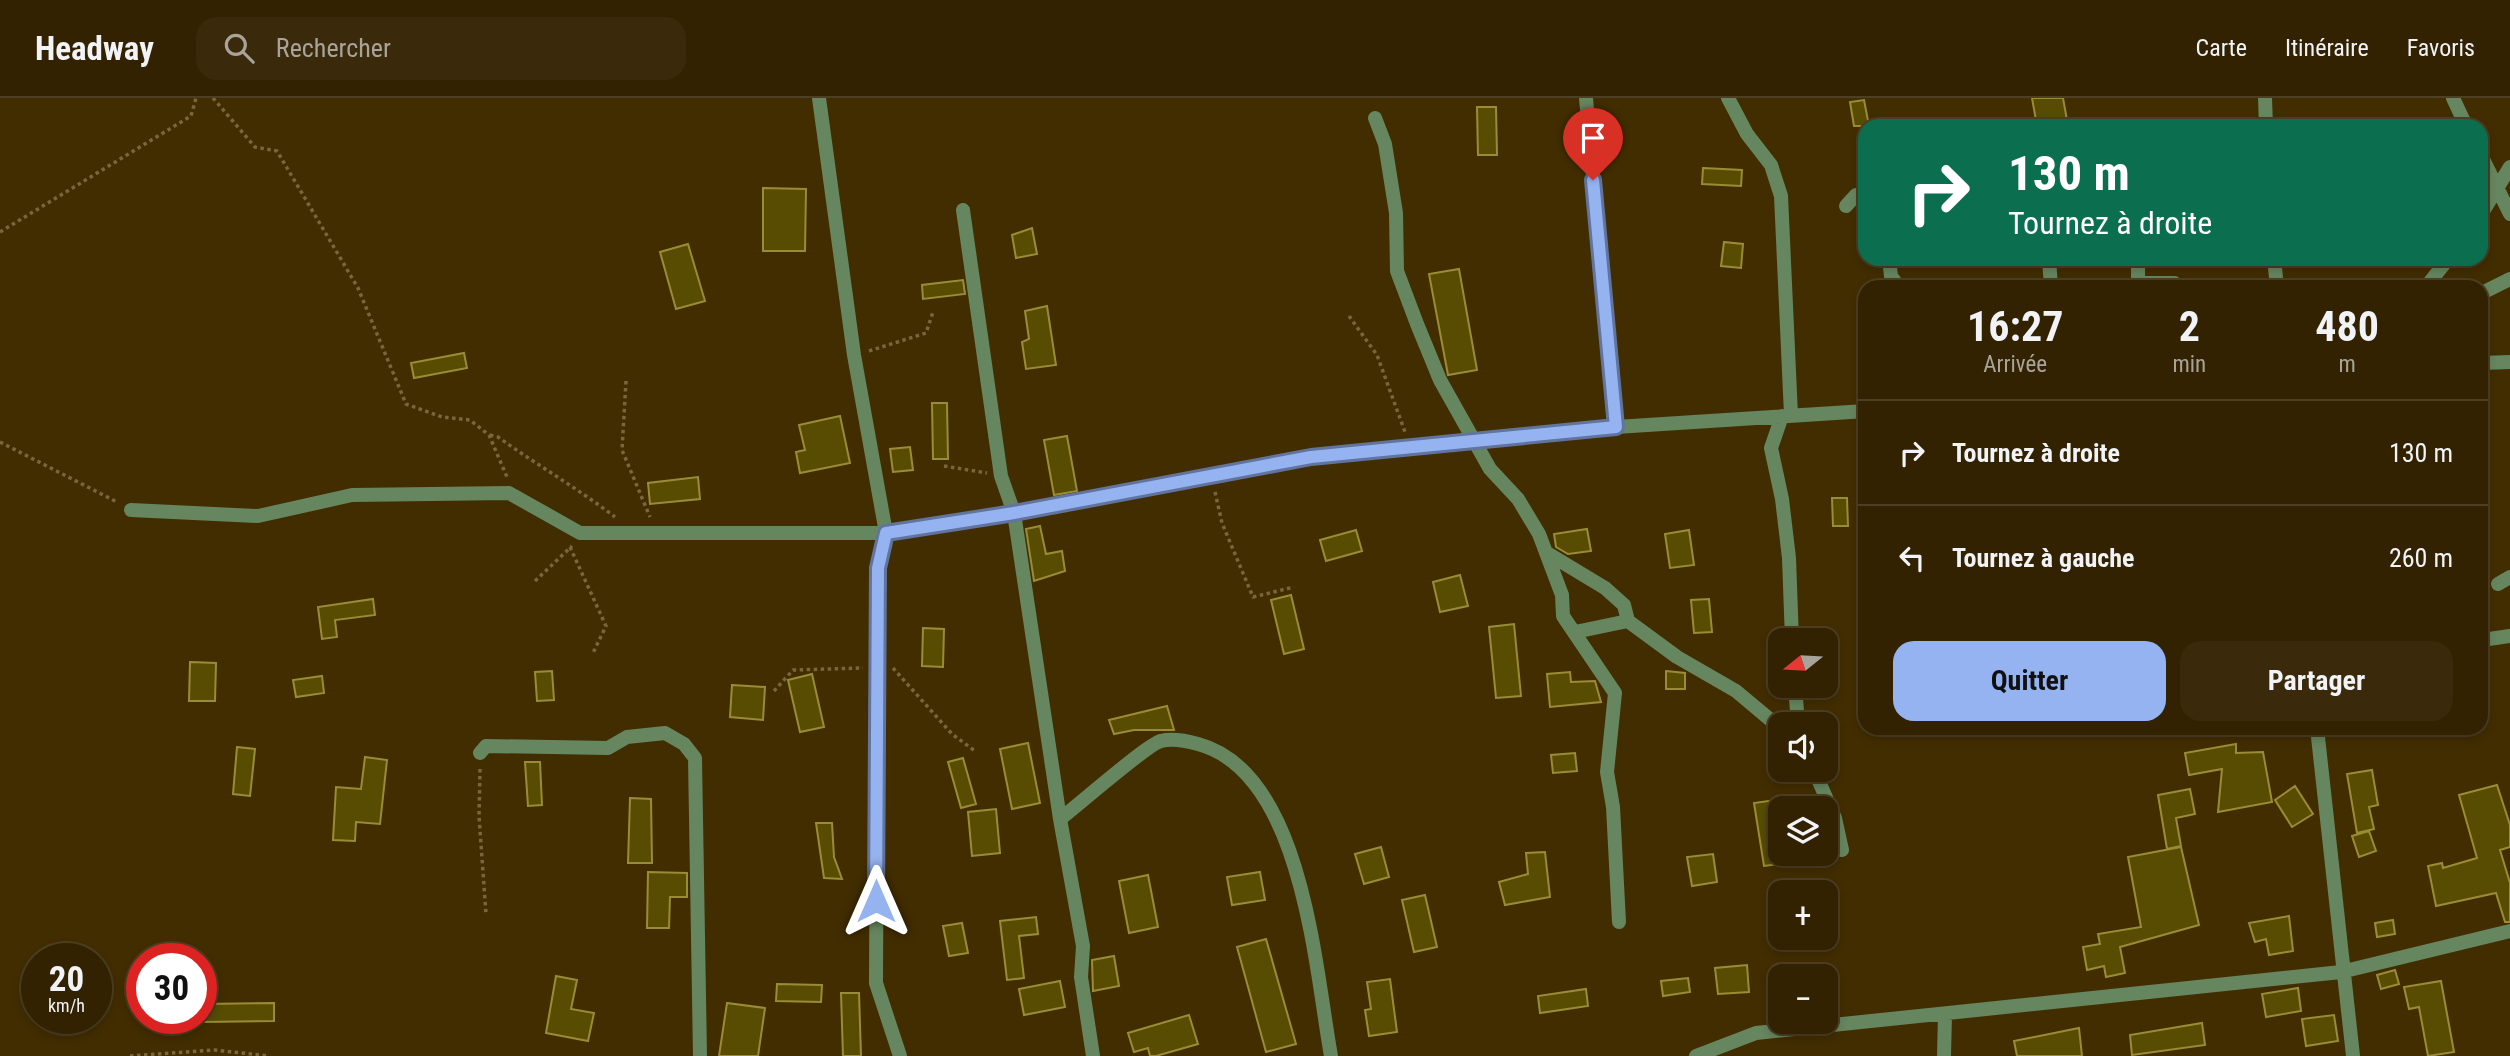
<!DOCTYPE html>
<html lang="fr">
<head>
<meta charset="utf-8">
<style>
	:root { --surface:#322201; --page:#3a2a0b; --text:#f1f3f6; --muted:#a8a499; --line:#4d3f23; --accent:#95b2f1 }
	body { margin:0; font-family:"Roboto Condensed",sans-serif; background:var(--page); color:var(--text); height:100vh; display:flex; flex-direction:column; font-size:26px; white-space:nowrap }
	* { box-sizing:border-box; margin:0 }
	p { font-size:23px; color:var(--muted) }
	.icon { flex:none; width:38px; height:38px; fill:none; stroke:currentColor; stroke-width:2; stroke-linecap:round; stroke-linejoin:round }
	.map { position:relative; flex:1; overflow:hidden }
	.drawer { position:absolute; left:1858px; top:182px; width:630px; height:455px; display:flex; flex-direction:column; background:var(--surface); border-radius:21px; box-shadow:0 4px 10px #0003,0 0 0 2px var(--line) }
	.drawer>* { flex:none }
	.top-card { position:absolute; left:1858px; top:21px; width:630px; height:147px; border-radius:21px; box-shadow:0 4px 10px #0003,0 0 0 2px var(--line); background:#0b6e4f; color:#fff; overflow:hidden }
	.needle { width:46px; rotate:252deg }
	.buttons { position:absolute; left:1768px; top:530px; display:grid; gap:14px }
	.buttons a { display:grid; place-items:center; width:70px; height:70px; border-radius:14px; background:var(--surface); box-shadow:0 4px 10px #0003,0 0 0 2px var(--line); font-size:35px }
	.speed { position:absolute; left:21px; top:845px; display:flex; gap:14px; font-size:35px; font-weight:700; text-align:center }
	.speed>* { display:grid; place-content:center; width:91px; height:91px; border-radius:50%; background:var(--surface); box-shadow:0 4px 10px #0003,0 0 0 2px var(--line); line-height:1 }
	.speed small { font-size:18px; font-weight:400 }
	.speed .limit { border:10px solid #d22; background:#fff; color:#111 }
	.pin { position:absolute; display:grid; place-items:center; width:60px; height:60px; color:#fff; margin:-72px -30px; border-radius:50% 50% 50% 0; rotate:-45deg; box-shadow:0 0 7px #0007 }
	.pin .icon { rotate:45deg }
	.me { position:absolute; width:77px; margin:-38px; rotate:0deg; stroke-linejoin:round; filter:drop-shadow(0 0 5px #0008) }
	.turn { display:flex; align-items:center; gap:24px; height:147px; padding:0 35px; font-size:32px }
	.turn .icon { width:91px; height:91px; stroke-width:2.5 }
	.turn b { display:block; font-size:49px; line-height:60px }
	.eta { display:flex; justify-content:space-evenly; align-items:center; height:119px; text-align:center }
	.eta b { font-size:42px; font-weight:700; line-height:49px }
	.button { display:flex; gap:14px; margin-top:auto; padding:14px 35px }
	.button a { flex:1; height:80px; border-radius:21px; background:var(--accent); color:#111; font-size:28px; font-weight:700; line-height:80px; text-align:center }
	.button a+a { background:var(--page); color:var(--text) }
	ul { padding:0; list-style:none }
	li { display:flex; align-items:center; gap:21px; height:105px; padding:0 35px; border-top:2px solid var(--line) }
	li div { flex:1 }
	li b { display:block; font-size:26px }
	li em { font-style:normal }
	header { display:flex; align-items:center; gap:42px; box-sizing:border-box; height:98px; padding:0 35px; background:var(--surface); border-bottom:2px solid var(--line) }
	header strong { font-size:33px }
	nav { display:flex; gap:38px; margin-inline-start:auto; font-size:24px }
	.search { width:490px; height:63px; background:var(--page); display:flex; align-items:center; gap:18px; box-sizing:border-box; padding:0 24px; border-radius:21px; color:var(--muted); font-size:26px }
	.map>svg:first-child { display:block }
	.building { fill:#574c02; stroke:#9a8c37; stroke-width:2 }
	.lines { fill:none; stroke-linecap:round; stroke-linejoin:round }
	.path { stroke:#7a653c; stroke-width:3.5; stroke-dasharray:3.5 3.5; stroke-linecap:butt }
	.street { stroke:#66865f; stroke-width:14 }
	.route-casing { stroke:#61749d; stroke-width:18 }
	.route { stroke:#95b2f1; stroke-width:12 }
</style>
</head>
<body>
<header>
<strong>Headway</strong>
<div class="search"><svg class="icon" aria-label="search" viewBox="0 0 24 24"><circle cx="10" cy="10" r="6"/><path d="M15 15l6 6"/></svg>Rechercher</div>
<nav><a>Carte</a><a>Itinéraire</a><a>Favoris</a></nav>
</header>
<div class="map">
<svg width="2510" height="958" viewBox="0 0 2510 958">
	<rect width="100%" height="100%" fill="#422d01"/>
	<path class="building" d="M2032,0H2063L2068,28H2037Z
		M1864,2L1869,28H1854L1850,4Z
		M1477,9H1496L1497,57H1478Z
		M1703,70L1742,72L1741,88L1702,86Z
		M763,90L806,91L805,153H763Z
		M1032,130L1037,156L1016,160L1012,137Z
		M1724,144L1743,146L1741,170L1721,168Z
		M688,146L705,203L676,211L660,154Z
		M1459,171L1477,272L1448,277L1429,176Z
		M963,182L965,196L923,201L922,187Z
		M1047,208L1056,267L1026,271L1022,244L1029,241L1025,213Z
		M464,255L467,270L414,280L411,265Z
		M932,305H947L948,361H933Z
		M840,318L850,365L800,375L796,354L805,352L799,327Z
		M1067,338L1077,393L1054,397L1044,342Z
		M910,349L913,372L893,374L890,351Z
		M698,379L700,401L650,406L648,385Z
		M1832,400H1847L1848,428H1833Z
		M1040,428L1046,456L1062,453L1065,473L1034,483L1026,431Z
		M1587,431L1591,453L1568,456L1556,449L1554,436Z
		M1356,432L1362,453L1326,463L1320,442Z
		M1689,432L1694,467L1670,470L1665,436Z
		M1460,477L1468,508L1440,514L1433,484Z
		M1291,497L1304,551L1284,556L1271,502Z
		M373,501L375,517L335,522L337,539L322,541L318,509Z
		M1709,501L1712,534L1694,535L1691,502Z
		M1514,526L1521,598L1496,600L1489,529Z
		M923,530L944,531L943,569L922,568Z
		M190,564L216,565L215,603H189Z
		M552,573L554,602L537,603L535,574Z
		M1666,573L1685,575V591H1666Z
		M1570,574L1571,584L1595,583L1601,604L1550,609L1547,576Z
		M812,576L824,629L800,634L788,582Z
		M322,578L324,595L296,599L293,582Z
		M732,587L765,589L763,622L730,619Z
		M1167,608L1174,632H1134L1114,636L1109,622Z
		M1028,645L1040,705L1012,711L1000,651Z
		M2236,646V655L2263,654L2272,704L2218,714L2222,671L2189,677L2185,655Z
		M237,649L255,651L250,698L233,696Z
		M1575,655L1577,673L1553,675L1551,657Z
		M365,659L387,662L380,726L356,724L355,743L333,742L336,689L361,691Z
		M963,660L976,706L961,710L948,664Z
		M525,664H540L542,707L528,708Z
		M2372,672L2378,707L2369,709L2374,731L2357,735L2347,676Z
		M2497,687L2510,727V749L2500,752L2510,785V824H2505L2496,795L2436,808L2428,768L2442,765L2443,770L2477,760L2459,697Z
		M2295,688L2313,716L2292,729L2275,702Z
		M2190,691L2195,716L2176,720L2181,748L2167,751L2158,697Z
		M630,700L651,701L652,765H628Z
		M1775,702L1780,728V766L1764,768L1754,705Z
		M996,711L1000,755L972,758L968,714Z
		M816,725H832L834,759L842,781L824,780Z
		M2369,733L2376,753L2359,759L2352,738Z
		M1381,749L1389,779L1364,786L1355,756Z
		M2181,749L2199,827L2120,849L2125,875L2106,879L2104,868L2087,872L2083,849L2100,846L2098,836L2141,829L2128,759Z
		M1545,754L1550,799L1505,807L1499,784L1528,776L1526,755Z
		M1713,756L1717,784L1692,788L1687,759Z
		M648,774L687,775V799H670L669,830H647Z
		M1260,774L1265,802L1232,807L1227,779Z
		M1148,777L1158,829L1129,835L1119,783Z
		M1425,797L1437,849L1414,854L1402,802Z
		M2289,818L2293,853L2269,857L2266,841L2255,844L2249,825Z
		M1036,819L1038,836L1019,838L1024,880L1007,882L1000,823Z
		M2393,822L2395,836L2377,839L2375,825Z
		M962,825L968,855L949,858L943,828Z
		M1266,841L1296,946L1266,954L1237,849Z
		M1114,858L1119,888L1093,893L1092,862Z
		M1747,867L1749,894L1718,896L1715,870Z
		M2395,872L2399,886L2381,891L2377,877Z
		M556,878L577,882L571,911L594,915L588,943L546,935Z
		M1688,880L1690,894L1663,898L1661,883Z
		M1390,881L1397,934L1369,938L1365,912L1371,911L1367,884Z
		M1060,883L1065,909L1024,917L1019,891Z
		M2441,883L2454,954L2428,958L2419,909L2409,911L2404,889Z
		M777,886L822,887L821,904L776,903Z
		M2298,890L2301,913L2266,919L2262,896Z
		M1586,891L1588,908L1540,915L1538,898Z
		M841,895H859L861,958H843Z
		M274,905V923L201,924V906Z
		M727,905L765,910L758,958H719Z
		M1189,917L1198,946L1156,958H1150L1148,950L1134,954L1128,935Z
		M2334,917L2338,943L2306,948L2302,921Z
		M2202,925L2205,947L2132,957L2130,937Z
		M2079,930L2082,958H2017L2014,943Z"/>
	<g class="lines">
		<path class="path" d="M213,0L255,49L277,53L358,190L406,306L442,319L470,322L489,337L507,379
			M0,134L191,18L196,0
			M1349,218L1377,257L1405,334
			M869,253L926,235L933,214
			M626,283L622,352L650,419
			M490,337L498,339C537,367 577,390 615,419
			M0,344L117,404
			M944,368L987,375
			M1215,394L1222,425L1253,499L1294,489
			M570,449L606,528L593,555
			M535,483L572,448
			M893,570L952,636L975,653
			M774,593L793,572L863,570
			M480,671L479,718L486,816
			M130,958L215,952L269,958"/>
		<path class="street" d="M819,0L854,257L886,435L878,470L876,885L900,958
			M1586,0L1616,329
			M1728,0L1747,36L1771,67L1781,98L1791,317
			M2265,0L2266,28
			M2453,0L2466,28
			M1375,20L1385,46L1396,115L1397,173L1417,226L1440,282L1490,371L1518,401L1539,436L1562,497L1563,518L1615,595L1607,674L1613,709L1619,824
			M2482,59L2510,116
			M1846,108L1856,97L1866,96
			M963,112L1001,378L1014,415L1060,721L1083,848L1081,879L1093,958
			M2482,115L2510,69
			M1889,161L1891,178L1899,189
			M2049,161L2051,189
			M2138,161V185H2174L2175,189
			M2274,161L2277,189
			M2426,189L2448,161
			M2482,195L2510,181
			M2482,265L2510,264
			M1782,318L1771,350L1782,401L1789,460L1792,542
			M131,412L258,418L352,397L509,395L580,435H886L1014,415L1311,359L1616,329L1866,313
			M1547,455L1605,490L1624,507L1628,523L1677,559L1736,593L1780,630
			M2498,486L2510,479
			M1575,534L1628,523
			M2482,542L2510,538
			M1795,588L1798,626
			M2317,630L2353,958
			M480,655L486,648L608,650L627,639L665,635L684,646L695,660L700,958
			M1814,672L1835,720L1842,752
			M1060,721C1076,709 1149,645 1161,643C1172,640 1187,643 1198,646C1303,674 1315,870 1331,958
			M1696,958L1756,935L2341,874L2510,833
			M1944,958L1945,917"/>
	</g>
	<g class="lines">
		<defs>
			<path id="route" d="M876,803L878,470L886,435L1014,415L1311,359L1616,329L1593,82"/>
		</defs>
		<use href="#route" class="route-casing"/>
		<use href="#route" class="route"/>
	</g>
</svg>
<div class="buttons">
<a><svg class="needle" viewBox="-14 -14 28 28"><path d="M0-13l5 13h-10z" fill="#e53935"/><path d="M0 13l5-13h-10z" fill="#a8a499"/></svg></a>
<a><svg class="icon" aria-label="sound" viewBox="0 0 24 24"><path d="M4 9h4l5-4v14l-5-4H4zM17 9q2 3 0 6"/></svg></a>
<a><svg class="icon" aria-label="layers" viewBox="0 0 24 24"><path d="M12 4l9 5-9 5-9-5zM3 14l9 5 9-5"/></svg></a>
<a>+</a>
<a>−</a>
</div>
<div class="speed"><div>20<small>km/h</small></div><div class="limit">30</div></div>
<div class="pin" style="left:1593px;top:82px;background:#d93025"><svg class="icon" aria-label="arrive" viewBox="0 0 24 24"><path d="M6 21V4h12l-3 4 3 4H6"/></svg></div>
<svg class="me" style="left:876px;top:803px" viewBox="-20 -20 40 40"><path d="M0-17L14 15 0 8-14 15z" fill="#95b2f1" stroke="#fff" stroke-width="4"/></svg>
<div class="top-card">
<div class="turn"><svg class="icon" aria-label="right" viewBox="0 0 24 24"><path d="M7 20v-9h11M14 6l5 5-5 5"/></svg><div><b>130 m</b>Tournez à droite</div></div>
</div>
<section class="drawer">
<div class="eta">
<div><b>16:27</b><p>Arrivée</p></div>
<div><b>2</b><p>min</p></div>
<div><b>480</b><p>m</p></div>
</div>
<ul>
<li><svg class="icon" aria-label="right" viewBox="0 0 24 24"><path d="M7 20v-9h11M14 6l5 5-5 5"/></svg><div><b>Tournez à droite</b></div><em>130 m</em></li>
<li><svg class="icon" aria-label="left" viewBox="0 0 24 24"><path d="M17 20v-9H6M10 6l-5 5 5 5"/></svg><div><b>Tournez à gauche</b></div><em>260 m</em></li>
</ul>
<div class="button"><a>Quitter</a><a>Partager</a></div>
</section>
</div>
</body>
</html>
